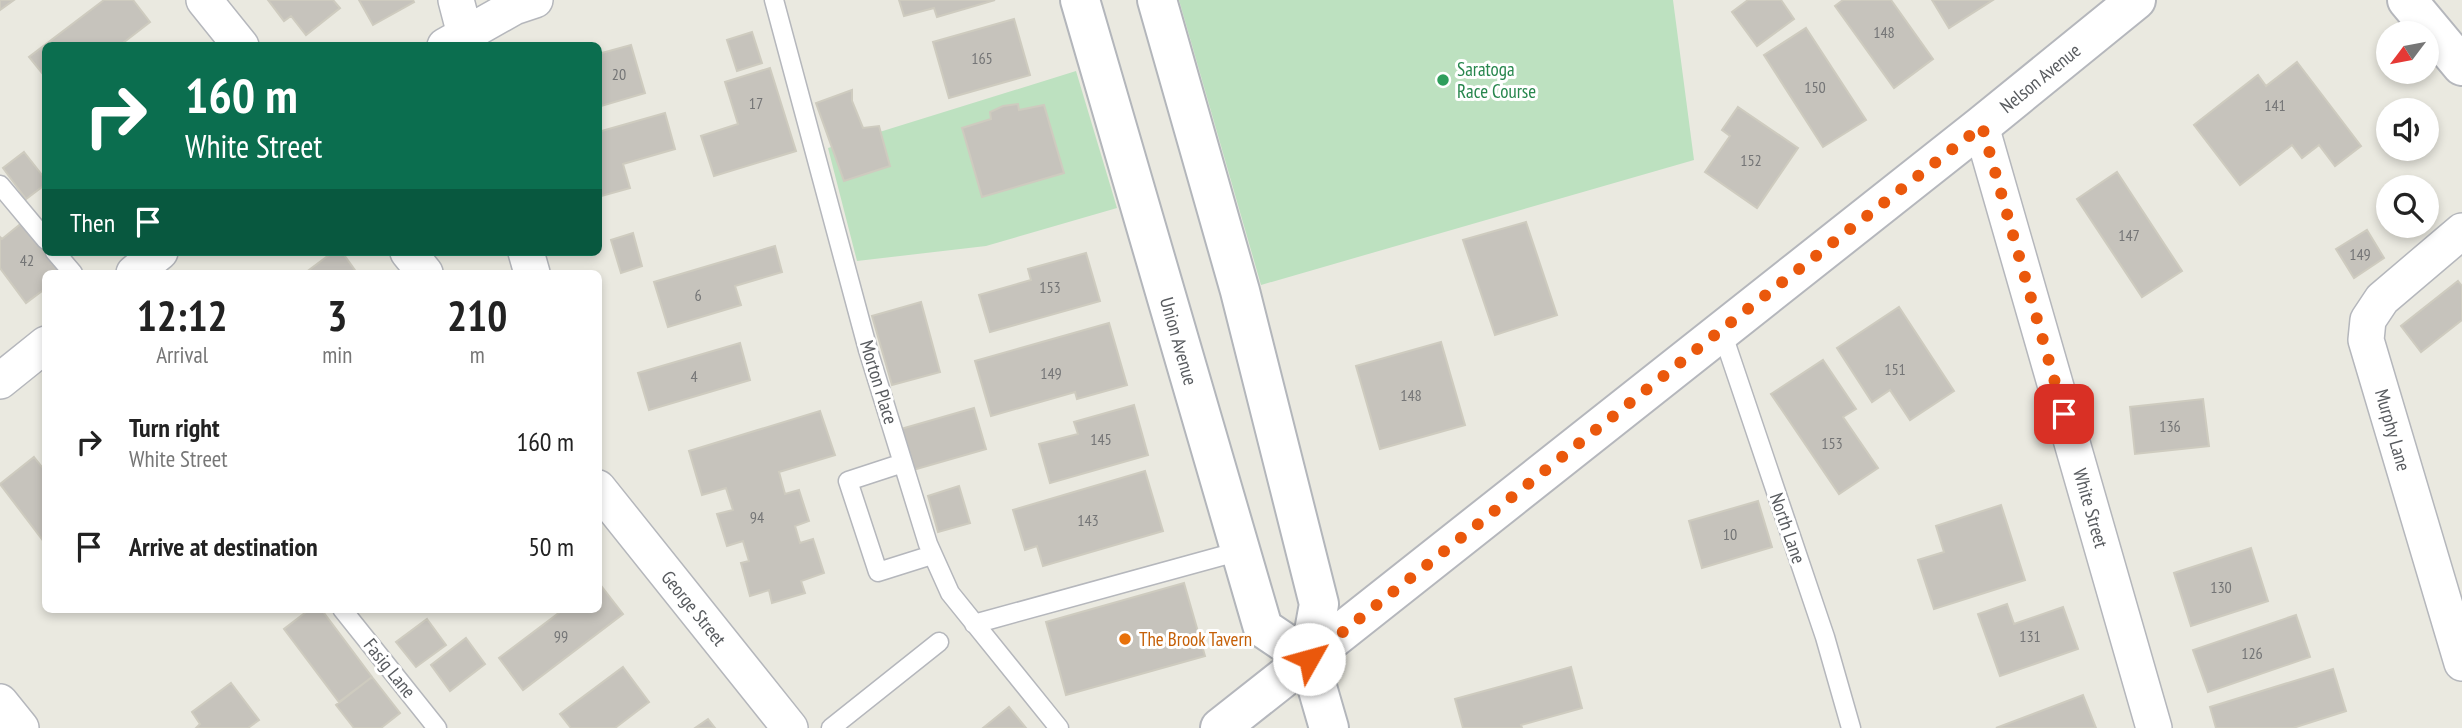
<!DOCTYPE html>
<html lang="en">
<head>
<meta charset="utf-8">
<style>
	:root { --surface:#fff; --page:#f6f6f6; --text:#222; --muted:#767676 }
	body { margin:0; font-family:"PT Sans Narrow",sans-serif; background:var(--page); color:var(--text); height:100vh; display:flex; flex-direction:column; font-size:26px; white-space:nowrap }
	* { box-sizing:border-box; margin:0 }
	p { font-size:23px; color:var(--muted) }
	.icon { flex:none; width:38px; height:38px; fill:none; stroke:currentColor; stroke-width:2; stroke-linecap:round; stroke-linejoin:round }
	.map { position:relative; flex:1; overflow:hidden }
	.side { position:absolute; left:42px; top:270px; width:560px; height:343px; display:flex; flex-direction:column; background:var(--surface); border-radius:10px; box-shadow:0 4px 10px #0003 }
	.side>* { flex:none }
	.guide { position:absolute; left:42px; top:42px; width:560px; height:214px; border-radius:10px; box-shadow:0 4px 10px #0003; background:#0b6e4f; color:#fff; overflow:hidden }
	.needle { width:46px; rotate:238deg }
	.controls { position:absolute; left:2376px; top:21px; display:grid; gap:14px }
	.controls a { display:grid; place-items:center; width:63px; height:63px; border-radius:50%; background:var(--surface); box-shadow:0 4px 10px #0003; font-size:35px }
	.pin { position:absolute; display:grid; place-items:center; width:60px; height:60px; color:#fff; margin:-30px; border-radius:14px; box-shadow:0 4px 10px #0006 }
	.me { position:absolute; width:77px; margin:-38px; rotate:52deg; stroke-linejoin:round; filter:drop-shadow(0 0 5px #0008) }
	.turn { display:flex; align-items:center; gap:24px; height:147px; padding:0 28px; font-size:32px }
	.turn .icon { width:91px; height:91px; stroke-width:2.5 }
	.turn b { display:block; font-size:49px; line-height:60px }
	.then { display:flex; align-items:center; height:66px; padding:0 28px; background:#0003; gap:14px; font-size:26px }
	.eta { display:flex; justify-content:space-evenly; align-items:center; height:119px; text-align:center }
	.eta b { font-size:42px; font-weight:600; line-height:49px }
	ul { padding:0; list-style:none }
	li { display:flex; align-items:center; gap:21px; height:105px; padding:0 28px }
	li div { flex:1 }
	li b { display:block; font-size:26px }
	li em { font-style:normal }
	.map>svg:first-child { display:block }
	.green { fill:#bde1c0 }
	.building { fill:#c6c3bc; stroke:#cecbbf; stroke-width:2 }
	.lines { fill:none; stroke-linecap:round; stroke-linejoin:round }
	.service-casing { stroke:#b5b7bc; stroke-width:21 }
	.minor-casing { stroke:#b5b7bc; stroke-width:38 }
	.tertiary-casing { stroke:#b5b7bc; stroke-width:42 }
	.secondary-casing { stroke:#b3b6bb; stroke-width:42 }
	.service { stroke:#fff; stroke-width:18 }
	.minor { stroke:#fff; stroke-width:35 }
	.tertiary { stroke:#fff; stroke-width:38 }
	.secondary { stroke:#fff; stroke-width:38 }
	.route { stroke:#ea580c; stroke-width:12; stroke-dasharray:0 21.6 }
	.leisure-dot { fill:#2e9e5b; stroke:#fff; stroke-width:2.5 }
	.food-dot { fill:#e8710a; stroke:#fff; stroke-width:2.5 }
	.labels { text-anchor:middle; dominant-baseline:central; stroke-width:6; stroke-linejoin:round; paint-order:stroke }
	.number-label { font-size:16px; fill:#747576 }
	.leisure-label { font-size:19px; fill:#27864d; stroke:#fff; text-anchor:start }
	.street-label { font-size:19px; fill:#585b5f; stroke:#fff }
	.food-label { font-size:19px; fill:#c56008; stroke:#fff; text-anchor:start }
</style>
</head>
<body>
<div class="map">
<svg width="2462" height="728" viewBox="0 0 2462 728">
	<rect width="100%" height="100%" fill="#eae9e0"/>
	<path class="green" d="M1179,0H1673L1694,160L1261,285Z
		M1076,71L1117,208L986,246L857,261L828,148Z"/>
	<path class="building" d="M0,0H14L0,10Z
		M104,0H133L150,22L119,46H46V78L29,57Z
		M268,0H333L340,8L306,35L291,16L284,21Z
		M359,0H413L414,2L373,25Z
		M899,0H995L937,17L934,8L904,16Z
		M1748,0H1781L1794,19L1757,46L1732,12Z
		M1843,0H1891L1933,59L1894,88L1835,6Z
		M1932,0H1993L1949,28Z
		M1014,19L1030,75L949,98L933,42Z
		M1806,28L1866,120L1823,147L1764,55Z
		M752,32L762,63L737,71L727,40Z
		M631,45L645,93L598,107V54Z
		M2297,62L2361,146L2335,166L2319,145L2302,158L2292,145L2240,185L2194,125L2258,75L2266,86Z
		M770,68L796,151L714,176L701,136L738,124L725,82Z
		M852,90V101L863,128L879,126L890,166L844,181L816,103Z
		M1018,104L1019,110L1044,105L1064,173L982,197L962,128L991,119L990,112L1003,106Z
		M1738,107L1798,148L1757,208L1705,172L1730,136L1722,130Z
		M665,113L675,149L623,164L630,188L598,197V132Z
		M24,152L46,180V184L26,199L3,168Z
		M2117,172L2182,271L2142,297L2077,199Z
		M23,222L63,273H46V288L26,303L0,268V237L2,239Z
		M1526,222L1557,315L1495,335L1463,240Z
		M2367,230L2384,258L2354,278L2336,249Z
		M633,233L642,266L621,273L611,240Z
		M775,246L782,272L735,286L741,305L668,327L654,282Z
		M333,252H342L357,273H305Z
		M1086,253L1100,301L990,332L979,295L1031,280L1028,269Z
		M2458,281L2462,286V320L2421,352L2401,326Z
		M921,302L940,372L892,385L872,316Z
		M1899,307L1954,391L1910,420L1890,390L1872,402L1837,348Z
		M1109,323L1127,385L1077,399L1075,392L991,416L975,361Z
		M1441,342L1465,425L1380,449L1356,366Z
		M740,343L750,380L649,410L638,373Z
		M1823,360L1856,409L1843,417L1878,468L1839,494L1771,394Z
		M2203,399L2209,446L2135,454L2130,407Z
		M1134,405L1148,455L1050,483L1039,444L1078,434L1074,422Z
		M974,408L986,449L913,470L901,429Z
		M820,411L835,455L779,472L785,494L799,490L809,521L795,526L800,543L813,539L824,573L801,581L805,593L772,603L769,590L750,596L741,563L749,561L743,541L727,546L717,514L733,510L726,488L702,495L689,451Z
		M34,457L46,472L44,542L0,484Z
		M1145,471L1163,531L1043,566L1037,546L1025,550L1013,510Z
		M959,486L970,523L938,532L928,496Z
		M1758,501L1772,547L1702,568L1689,521Z
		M2001,505L2025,580L1934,609L1918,560L1944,552L1936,526Z
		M2251,548L2268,601L2191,626L2174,573Z
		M599,583L623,614L523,690L499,658L564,609H598Z
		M1184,583L1205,656L1066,695L1046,622Z
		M2007,604L2014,624L2063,607L2078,649L2000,676L1978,614Z
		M310,609H321L372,677L339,702L284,629Z
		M2296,615L2310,657L2208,692L2193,650Z
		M427,619L446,645L416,667L396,642Z
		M466,638L485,664L450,691L431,665Z
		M623,667L649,702L615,728H571L560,714Z
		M1571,667L1582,708L1521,725L1522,728H1463L1455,699Z
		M2333,669L2346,711L2293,728H2216L2210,707Z
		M372,677L400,713L381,728H354L336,705Z
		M231,683L259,720L248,728H196L200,724L192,712Z
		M2083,695L2096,728H1996Z
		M1009,707L1026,728H983Z
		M708,719L715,728H695Z"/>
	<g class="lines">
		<defs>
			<path id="service" d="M774,0L868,350L928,544L950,593L1059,728
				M0,185L46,240
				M55,252L73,273
				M1721,329L1825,637L1851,728
				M903,463L848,481L878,572L932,555
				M342,609L437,728
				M974,624L1240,551
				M831,728L939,642"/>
			<path id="minor" d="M204,0L241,46
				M456,0L468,46
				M445,46L514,7L535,0
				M1981,126L2154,728
				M2462,231L2382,299L2368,320L2366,340L2462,663
				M408,252L425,273
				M526,252L532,273
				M134,273L160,252
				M0,381L46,344
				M598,488L790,728
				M0,702L21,728"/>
			<path id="tertiary" d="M2407,0L2462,66
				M1220,728L1981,126L2136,0"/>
			<path id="secondary" d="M1080,0L1263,628L1309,659
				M1157,0L1240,291L1319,604L1309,659L1329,728"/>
		</defs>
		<use href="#service" class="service-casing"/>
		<use href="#minor" class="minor-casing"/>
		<use href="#tertiary" class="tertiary-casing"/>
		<use href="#secondary" class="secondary-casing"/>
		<use href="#service" class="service"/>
		<use href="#minor" class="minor"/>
		<use href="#tertiary" class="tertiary"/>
		<use href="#secondary" class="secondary"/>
	</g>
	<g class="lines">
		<path class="route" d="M1309,659L1721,330L1982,126L2064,414"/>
	</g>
	<circle class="leisure-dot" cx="1443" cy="80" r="7"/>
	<circle class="food-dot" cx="1125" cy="639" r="7"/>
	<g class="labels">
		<g class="number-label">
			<text x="1884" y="32">148</text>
			<text x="982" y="58">165</text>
			<text x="619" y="74">20</text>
			<text x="1815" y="87">150</text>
			<text x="756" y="103">17</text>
			<text x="2275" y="105">141</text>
			<text x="1751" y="160">152</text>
			<text x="2129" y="235">147</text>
			<text x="2360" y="254">149</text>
			<text x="27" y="260">42</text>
			<text x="1050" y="287">153</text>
			<text x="698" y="295">6</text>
			<text x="1895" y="369">151</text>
			<text x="1051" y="373">149</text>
			<text x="694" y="376">4</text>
			<text x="1411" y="395">148</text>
			<text x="2170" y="426">136</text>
			<text x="1101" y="439">145</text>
			<text x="1832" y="443">153</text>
			<text x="757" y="517">94</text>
			<text x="1088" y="520">143</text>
			<text x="1730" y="534">10</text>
			<text x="2221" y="587">130</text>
			<text x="561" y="636">99</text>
			<text x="2030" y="636">131</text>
			<text x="2252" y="653">126</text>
		</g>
		<g class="leisure-label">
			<text x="1457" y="69">Saratoga<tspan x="1457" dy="22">Race Course</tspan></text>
		</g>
		<g class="street-label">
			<text transform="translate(2040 78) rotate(-39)">Nelson Avenue</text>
			<text transform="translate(1179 341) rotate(74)">Union Avenue</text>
			<text transform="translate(879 382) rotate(73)">Morton Place</text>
			<text transform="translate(2393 430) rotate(74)">Murphy Lane</text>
			<text transform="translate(2091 508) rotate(74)">White Street</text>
			<text transform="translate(1788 528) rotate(71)">North Lane</text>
			<text transform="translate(694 608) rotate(51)">George Street</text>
			<text transform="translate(390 668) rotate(51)">Fasig Lane</text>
		</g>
		<g class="food-label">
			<text x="1139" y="639">The Brook Tavern</text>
		</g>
	</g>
</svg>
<div class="controls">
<a><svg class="needle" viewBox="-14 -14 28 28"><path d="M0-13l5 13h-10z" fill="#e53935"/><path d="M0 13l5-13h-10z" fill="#767676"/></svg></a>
<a><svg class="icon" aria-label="sound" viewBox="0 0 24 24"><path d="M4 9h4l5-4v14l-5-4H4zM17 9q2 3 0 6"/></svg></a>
<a><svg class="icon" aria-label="search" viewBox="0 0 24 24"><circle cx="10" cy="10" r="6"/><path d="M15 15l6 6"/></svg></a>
</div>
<div class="pin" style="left:2064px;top:414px;background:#d93025"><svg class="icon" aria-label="arrive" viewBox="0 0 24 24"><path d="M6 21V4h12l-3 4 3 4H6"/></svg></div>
<svg class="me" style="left:1309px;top:659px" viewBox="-20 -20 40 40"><circle r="19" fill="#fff"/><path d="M0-13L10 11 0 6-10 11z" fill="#ea580c"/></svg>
<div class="guide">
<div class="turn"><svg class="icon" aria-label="right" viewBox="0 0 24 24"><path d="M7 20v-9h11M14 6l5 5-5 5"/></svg><div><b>160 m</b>White Street</div></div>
<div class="then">Then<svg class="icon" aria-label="arrive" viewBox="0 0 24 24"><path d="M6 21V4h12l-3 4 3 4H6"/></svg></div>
</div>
<section class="side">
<div class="eta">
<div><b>12:12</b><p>Arrival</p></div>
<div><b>3</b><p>min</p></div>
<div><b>210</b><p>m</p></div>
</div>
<ul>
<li><svg class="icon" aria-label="right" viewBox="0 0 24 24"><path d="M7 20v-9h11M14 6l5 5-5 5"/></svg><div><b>Turn right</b><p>White Street</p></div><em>160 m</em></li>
<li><svg class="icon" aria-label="arrive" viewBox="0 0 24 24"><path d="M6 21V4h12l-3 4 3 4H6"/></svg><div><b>Arrive at destination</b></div><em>50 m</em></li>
</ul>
</section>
</div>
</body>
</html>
